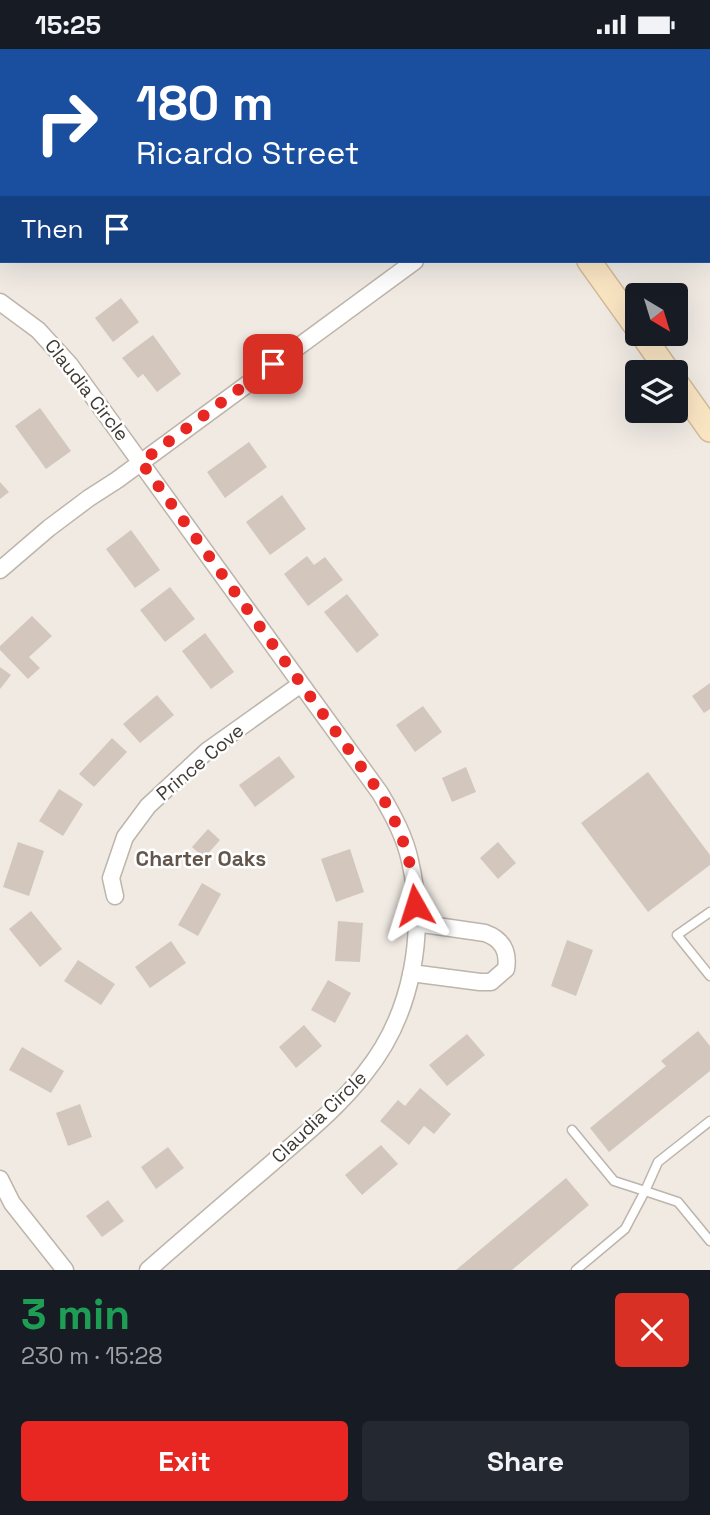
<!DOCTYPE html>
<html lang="en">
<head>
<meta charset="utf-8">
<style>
	:root { --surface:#171b24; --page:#242831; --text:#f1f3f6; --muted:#9ea1a6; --accent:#e82622 }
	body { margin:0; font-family:"Space Grotesk",sans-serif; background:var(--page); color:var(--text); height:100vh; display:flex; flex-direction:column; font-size:26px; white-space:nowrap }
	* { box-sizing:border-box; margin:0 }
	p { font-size:23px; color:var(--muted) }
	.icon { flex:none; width:38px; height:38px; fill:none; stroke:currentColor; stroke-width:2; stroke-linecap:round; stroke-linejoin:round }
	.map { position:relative; height:1221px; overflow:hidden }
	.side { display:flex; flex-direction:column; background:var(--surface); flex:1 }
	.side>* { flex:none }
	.top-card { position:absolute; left:0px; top:0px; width:710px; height:214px; box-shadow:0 7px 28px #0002; background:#1a4fa0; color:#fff; overflow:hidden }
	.needle { width:46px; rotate:142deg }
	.controls { position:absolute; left:625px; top:234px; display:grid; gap:14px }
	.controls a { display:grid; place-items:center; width:63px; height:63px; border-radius:7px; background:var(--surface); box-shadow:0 7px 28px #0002; font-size:35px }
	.pin { position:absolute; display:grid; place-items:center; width:60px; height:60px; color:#fff; margin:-30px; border-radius:14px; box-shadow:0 4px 10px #0006 }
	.me { position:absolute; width:77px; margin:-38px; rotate:354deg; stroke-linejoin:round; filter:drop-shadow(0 0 5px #0008) }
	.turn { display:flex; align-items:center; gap:24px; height:147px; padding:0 21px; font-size:32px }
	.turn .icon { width:91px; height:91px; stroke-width:2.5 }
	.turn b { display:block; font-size:49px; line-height:60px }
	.then { display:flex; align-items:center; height:66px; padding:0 21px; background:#0003; gap:14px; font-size:26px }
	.round { display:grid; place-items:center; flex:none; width:74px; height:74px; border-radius:7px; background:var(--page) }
	.summary { display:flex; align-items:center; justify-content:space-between; height:119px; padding:0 21px }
	h1 { font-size:42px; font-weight:800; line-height:52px; color:#1e9e55 }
	.action { display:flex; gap:14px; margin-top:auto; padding:14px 21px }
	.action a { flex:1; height:80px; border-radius:7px; background:var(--accent); color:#fff; font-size:28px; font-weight:800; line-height:80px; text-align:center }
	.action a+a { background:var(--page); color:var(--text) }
	.status { display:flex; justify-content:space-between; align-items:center; height:49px; padding:0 35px; background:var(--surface); direction:ltr }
	.status svg { height:19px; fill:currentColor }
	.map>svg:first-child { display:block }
	.building { fill:#d3c7bd }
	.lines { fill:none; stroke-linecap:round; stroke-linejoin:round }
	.service-casing { stroke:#bdb4aa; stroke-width:11 }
	.minor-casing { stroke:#bdb4aa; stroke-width:19 }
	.secondary-casing { stroke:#d0ba98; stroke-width:26 }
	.service { stroke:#fff; stroke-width:8 }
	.minor { stroke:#fff; stroke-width:16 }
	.secondary { stroke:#fae5c3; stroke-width:23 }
	.route { stroke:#e82622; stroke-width:12; stroke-dasharray:0 21.6 }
	.labels { text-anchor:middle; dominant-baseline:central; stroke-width:5; stroke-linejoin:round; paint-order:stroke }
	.street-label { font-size:19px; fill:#413a34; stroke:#fff }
	.neighbourhood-label { font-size:21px; font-weight:bold; fill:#63574c; stroke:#fff }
</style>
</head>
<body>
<div class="status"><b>15:25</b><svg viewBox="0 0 49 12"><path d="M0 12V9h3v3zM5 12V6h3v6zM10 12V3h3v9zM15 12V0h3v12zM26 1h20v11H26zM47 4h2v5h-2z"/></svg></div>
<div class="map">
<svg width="710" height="1221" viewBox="0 0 710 1221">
	<rect width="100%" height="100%" fill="#f0eae3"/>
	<path class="building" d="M121,249L139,273L113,293L95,269Z
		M153,286L181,325L157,343L143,325L138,329L122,309Z
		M40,359L71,402L46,420L15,377Z
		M249,393L267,418L225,449L207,423Z
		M0,433L9,443L0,450Z
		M282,446L306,480L270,506L246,473Z
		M131,481L160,521L135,539L106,500Z
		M307,507L314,516L325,508L343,531L308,557L284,525Z
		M170,538L195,570L165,593L140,561Z
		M347,545L379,586L357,604L324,563Z
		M32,567L52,587L29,608L40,619L28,630L0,601V597Z
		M205,584L234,623L211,640L182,602Z
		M0,618L11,626L0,640Z
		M710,634V660L704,664L692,647Z
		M157,646L174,666L140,694L123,675Z
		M423,657L442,683L415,703L396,676Z
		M112,689L127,703L94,738L79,725Z
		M279,707L295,728L255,758L239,736Z
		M466,718L476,743L452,753L442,729Z
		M648,723L710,806V816L648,863L581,774Z
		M59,740L83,755L63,787L39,772Z
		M208,780L220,791L204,809L192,798Z
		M18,793L44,802L29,847L3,838Z
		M498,793L516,814L498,830L480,809Z
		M350,800L364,843L336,853L321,810Z
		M202,834L221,845L198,887L178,876Z
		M31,862L62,900L40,918L9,880Z
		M338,872L363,874L360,913L335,912Z
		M567,891L593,901L576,947L551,937Z
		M171,892L186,914L150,939L135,918Z
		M78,911L115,935L101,956L64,932Z
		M328,931L351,944L335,974L311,961Z
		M304,976L322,997L296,1019L279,998Z
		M698,982L710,997V1022L609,1103L590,1079L666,1017L661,1012Z
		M467,985L485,1006L447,1037L429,1016Z
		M22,998L64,1022L51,1044L9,1021Z
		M420,1039L451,1065L434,1085L424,1077L409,1096L380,1072L398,1051L405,1057Z
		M80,1055L92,1088L68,1097L56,1064Z
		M381,1096L398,1115L362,1146L345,1126Z
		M168,1098L184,1119L156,1140L141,1118Z
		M566,1129L589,1156L512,1221H456Z
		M108,1151L124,1172L102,1188L86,1167Z"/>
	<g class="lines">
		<defs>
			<path id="service" d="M29,0L30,2
				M0,23L2,24
				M710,863L677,886L710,927
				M572,1081L614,1132L645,1142L658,1113L710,1072
				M576,1221L625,1180L645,1142L678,1153L710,1192"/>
			<path id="minor" d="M709,14L710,13
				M0,253L38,281L70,316L380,744C393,766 405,788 410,812C427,884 412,966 365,1024C339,1058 305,1085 273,1113C231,1149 189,1185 148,1221
				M0,521L49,479L89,449L117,431L415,212
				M115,847L111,829L125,788L148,757L207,702L301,635
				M411,924L480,933H491L506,920C509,902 502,890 485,884L416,874
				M0,1130L12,1154L65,1221"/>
			<path id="secondary" d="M436,0L437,2
				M589,212L637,279
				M642,285L669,324
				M676,333L710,381"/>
		</defs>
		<use href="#service" class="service-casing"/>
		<use href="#minor" class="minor-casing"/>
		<use href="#secondary" class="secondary-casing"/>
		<use href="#service" class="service"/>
		<use href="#minor" class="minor"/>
		<use href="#secondary" class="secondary"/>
	</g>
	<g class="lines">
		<path class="route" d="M273,315L141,413L380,744C401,780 414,815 415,856"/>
	</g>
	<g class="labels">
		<g class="street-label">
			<text transform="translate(87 341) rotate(52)">Claudia Circle</text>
			<text transform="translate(200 713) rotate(-40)">Prince Cove</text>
			<text transform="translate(319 1068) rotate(-44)">Claudia Circle</text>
		</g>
		<g class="neighbourhood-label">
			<text x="201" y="809">Charter Oaks</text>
		</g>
	</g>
</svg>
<div class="controls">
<a><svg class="needle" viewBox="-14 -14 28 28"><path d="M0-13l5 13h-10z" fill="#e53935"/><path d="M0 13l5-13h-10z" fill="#9ea1a6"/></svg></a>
<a><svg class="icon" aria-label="layers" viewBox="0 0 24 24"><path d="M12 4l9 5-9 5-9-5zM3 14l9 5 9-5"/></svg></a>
</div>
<div class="pin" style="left:273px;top:315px;background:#d93025"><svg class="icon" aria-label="arrive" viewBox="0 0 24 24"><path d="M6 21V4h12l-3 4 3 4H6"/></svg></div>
<svg class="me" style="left:415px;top:856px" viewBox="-20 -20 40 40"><path d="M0-17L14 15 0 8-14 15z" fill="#e82622" stroke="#fff" stroke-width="4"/></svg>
<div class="top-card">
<div class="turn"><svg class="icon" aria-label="right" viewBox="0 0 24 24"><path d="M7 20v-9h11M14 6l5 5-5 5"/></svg><div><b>180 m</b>Ricardo Street</div></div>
<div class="then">Then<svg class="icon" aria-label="arrive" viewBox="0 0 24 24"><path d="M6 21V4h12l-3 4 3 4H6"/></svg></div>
</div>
</div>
<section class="side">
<div class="summary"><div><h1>3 min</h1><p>230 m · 15:28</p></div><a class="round" style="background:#d93025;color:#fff"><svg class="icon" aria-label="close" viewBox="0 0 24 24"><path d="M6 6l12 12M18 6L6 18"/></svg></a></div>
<div class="action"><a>Exit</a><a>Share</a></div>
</section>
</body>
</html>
